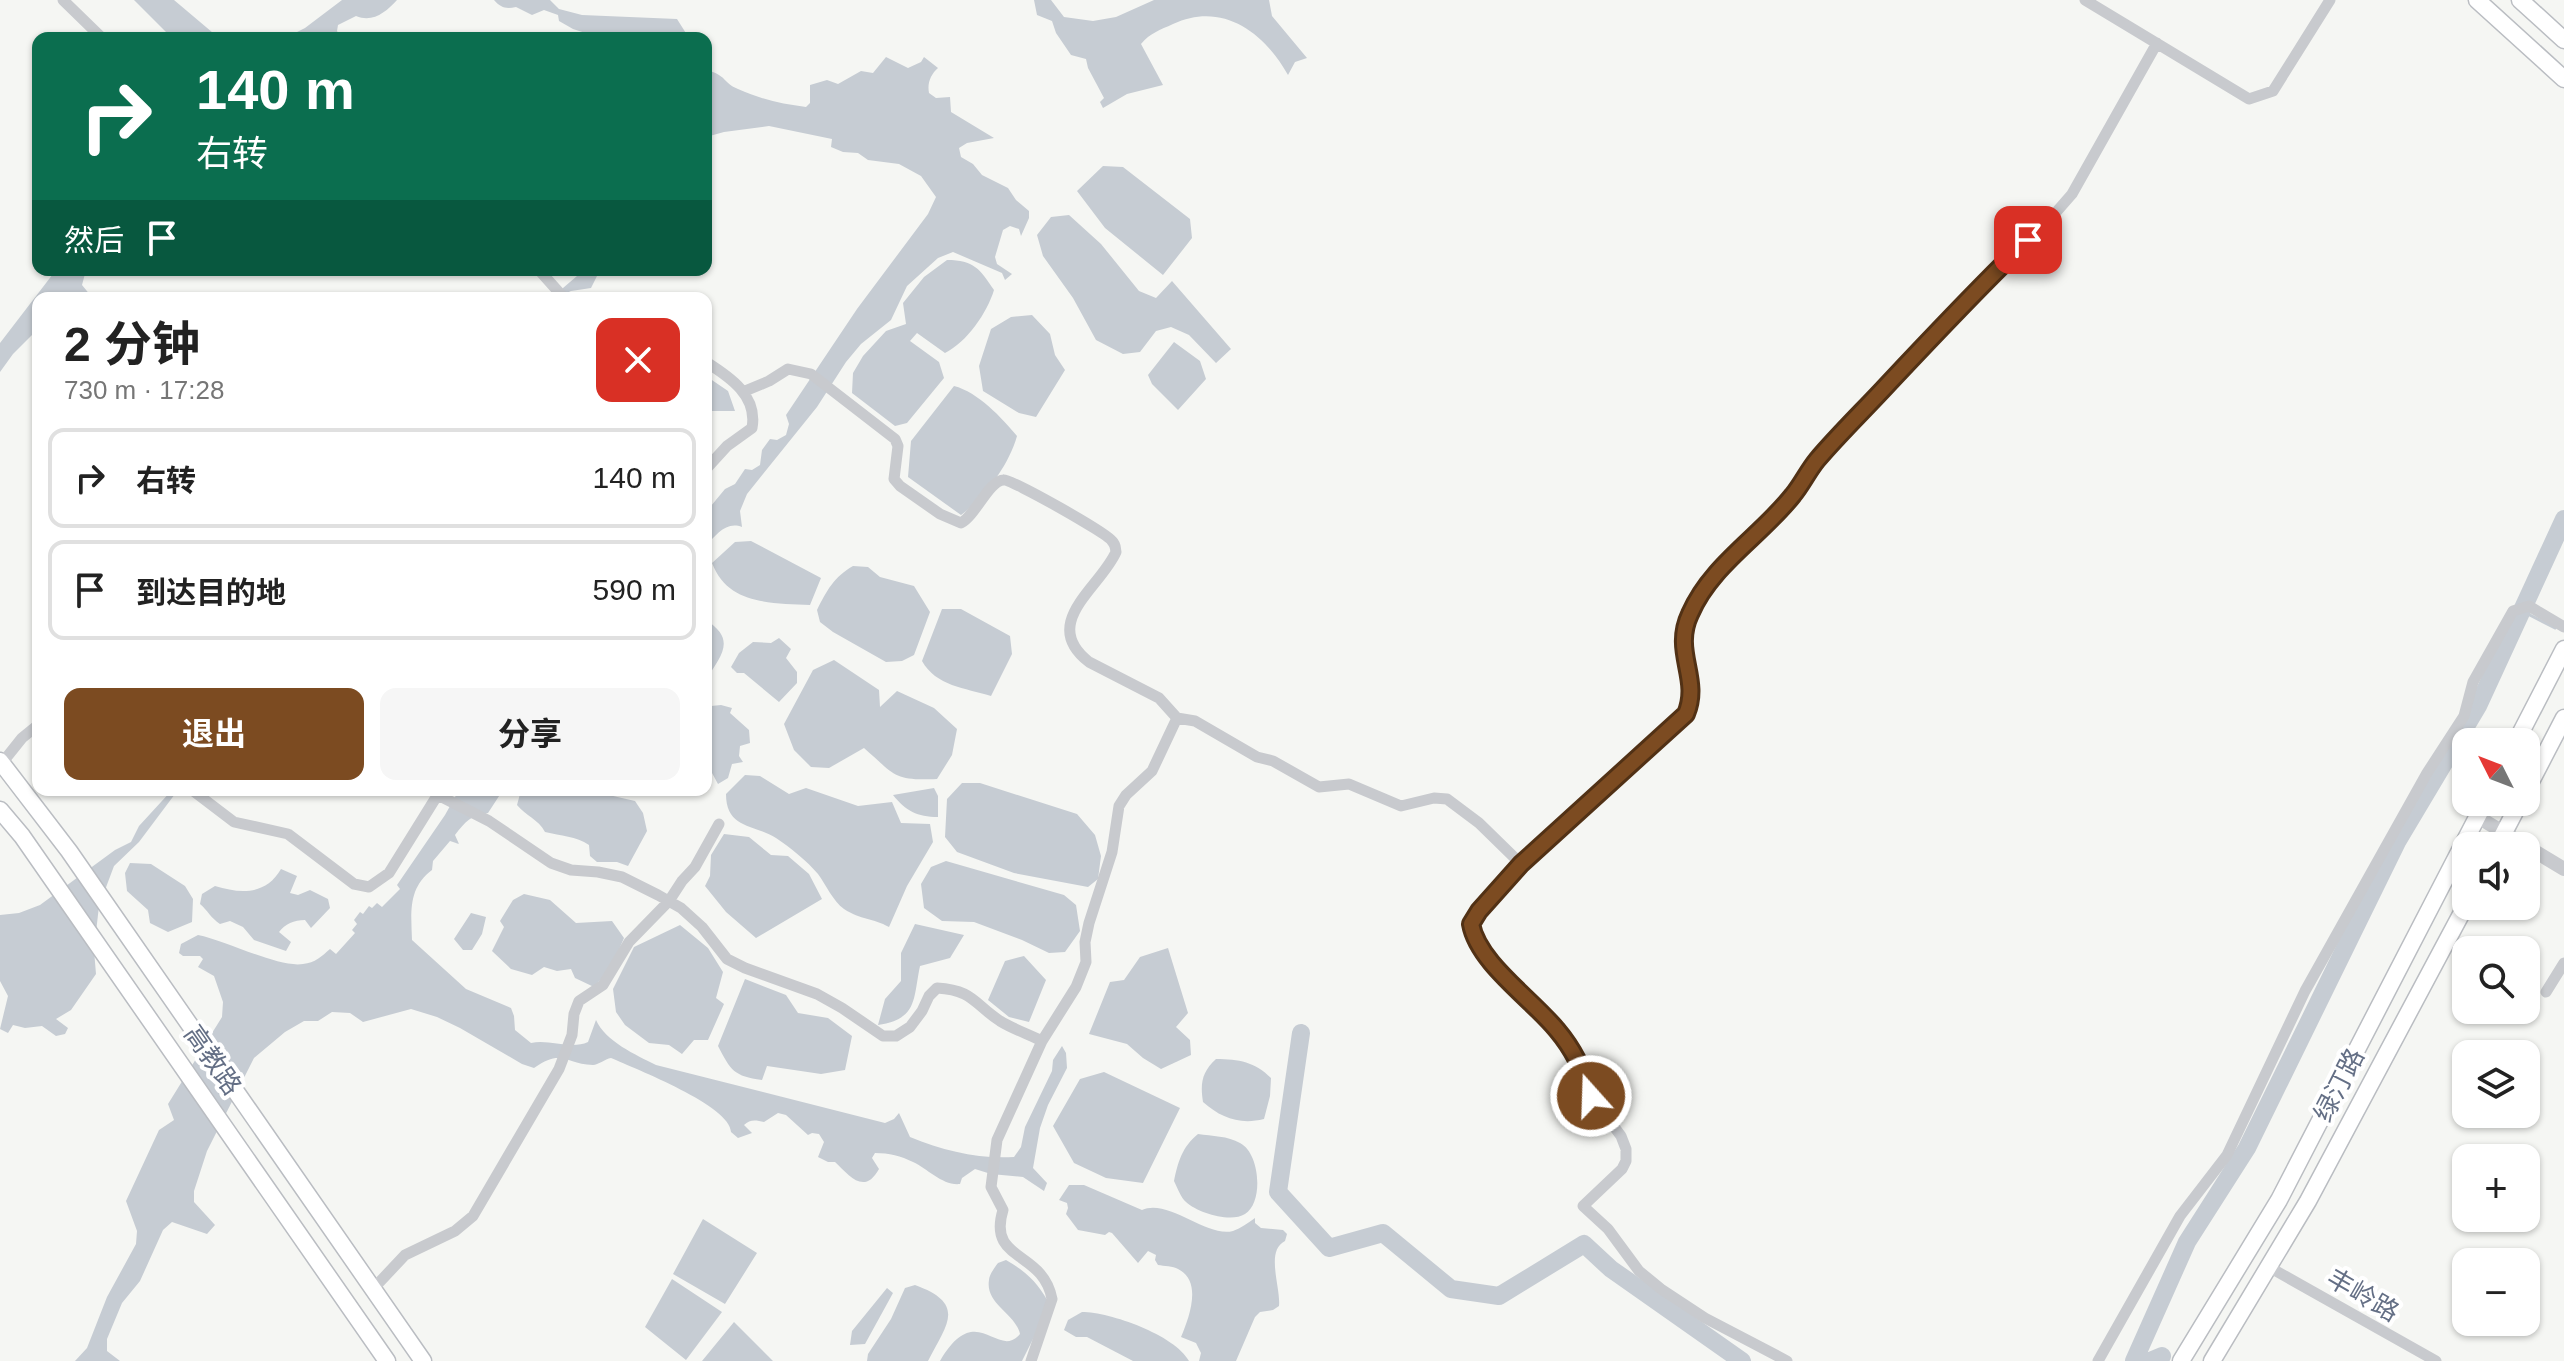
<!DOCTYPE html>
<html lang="zh">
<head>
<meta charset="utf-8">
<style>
	:root { --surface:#fff; --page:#f6f6f6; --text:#222; --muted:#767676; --line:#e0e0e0; --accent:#7c4b21 }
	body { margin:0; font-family:Helvetica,"Noto Sans SC",sans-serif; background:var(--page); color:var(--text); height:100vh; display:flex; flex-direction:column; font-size:30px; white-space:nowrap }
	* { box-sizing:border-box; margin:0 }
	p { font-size:26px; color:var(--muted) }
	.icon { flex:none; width:44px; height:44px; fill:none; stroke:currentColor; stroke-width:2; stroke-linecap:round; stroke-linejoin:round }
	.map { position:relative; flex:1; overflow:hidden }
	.panel { position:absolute; left:32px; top:292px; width:680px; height:504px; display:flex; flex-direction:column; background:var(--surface); border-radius:16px; box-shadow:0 2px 6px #0004 }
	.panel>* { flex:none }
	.banner { position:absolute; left:32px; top:32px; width:680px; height:244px; border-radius:16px; box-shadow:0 2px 6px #0004; background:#0b6e4f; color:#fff; overflow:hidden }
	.needle { width:52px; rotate:312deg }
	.buttons { position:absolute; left:2452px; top:728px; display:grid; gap:16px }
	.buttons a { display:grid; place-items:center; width:88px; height:88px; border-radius:16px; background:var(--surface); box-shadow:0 2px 6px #0004; font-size:40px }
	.pin { position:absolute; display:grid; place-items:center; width:68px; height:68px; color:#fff; margin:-34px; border-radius:16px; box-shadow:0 4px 12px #0006 }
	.me { position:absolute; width:88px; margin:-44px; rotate:340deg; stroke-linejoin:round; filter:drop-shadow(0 0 6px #0008) }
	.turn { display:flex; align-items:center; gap:28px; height:168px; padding:0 32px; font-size:36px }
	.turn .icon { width:104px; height:104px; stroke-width:2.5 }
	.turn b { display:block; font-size:56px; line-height:68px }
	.then { display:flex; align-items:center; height:76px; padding:0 32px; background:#0003; gap:16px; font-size:30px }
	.round { display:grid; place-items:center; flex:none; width:84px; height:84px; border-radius:16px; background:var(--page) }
	.summary { display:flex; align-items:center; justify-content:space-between; height:136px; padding:0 32px }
	h1 { font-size:48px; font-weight:700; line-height:60px }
	.primary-button { display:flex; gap:16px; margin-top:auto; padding:16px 32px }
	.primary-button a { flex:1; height:92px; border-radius:16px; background:var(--accent); color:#fff; font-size:32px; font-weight:700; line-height:92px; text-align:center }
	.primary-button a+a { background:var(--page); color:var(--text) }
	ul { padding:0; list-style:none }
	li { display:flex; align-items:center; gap:24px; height:100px; margin:0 16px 12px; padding:0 16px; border:4px solid var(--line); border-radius:16px }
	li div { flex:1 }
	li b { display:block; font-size:30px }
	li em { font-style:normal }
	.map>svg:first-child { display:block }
	.water { fill:#c6ccd3 }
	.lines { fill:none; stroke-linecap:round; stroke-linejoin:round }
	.stream { stroke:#c6ccd3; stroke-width:3 }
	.river { stroke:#c6ccd3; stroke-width:18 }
	.secondary-casing { stroke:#babdc2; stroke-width:19 }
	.minor { stroke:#c8cace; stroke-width:11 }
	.tertiary { stroke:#c8cace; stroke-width:14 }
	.secondary { stroke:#fff; stroke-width:16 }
	.route-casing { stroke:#513115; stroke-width:20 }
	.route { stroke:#7c4b21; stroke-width:14 }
	.labels { text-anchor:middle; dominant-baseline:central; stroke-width:8; stroke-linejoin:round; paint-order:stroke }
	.street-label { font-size:26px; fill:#646f85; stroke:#fff }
</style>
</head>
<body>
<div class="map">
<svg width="2564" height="1361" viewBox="0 0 2564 1361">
	<rect width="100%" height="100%" fill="#f5f6f3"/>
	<path class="water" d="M134,0H174L219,38H172Z
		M342,0H397C386,12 373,23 356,16L338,25L337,31L341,38H285L305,28Z
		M494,0H550L559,9L582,15L677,19L689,38H601L573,29L559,21L558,15L544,10L532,15L516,7C506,9 501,8 494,0Z
		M1034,0H1051L1064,17L1093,21L1116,17L1154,0H1269L1272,16L1307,58L1295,62L1288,75C1264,32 1222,1 1173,24C1160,30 1150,33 1141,44L1163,85L1127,94L1103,108L1100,102L1104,98L1088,68L1086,59L1071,55L1056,33L1052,21L1037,15Z
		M886,57L908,68L921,62L924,57L938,68C931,74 927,83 929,93L936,98L950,97L951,112L994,138L967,143L959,148L961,157L973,164L982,175L1008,188L1016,200L1029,211V218L1021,236L1019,229L1010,226L1003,230L995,257L997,264L1012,274L1005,280L1002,273L953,252L938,258L907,286L891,320L861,344L846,362L817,407L747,494L740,511L742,527C726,521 716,535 706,546V512L725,489L735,484L745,469L752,470L760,465L762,450L770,439L777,440L786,435L789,424L786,415L857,309L928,214L936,197L921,176L899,164L868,160L858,153L843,152L831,147L832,139L769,126L724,132L706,137V70C727,75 723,83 738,89C760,99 782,104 806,107L810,103V85L827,80L838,84L861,71L873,73Z
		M1103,166L1123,167L1190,219L1192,238L1163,275L1105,228L1077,191Z
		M1069,215L1101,244L1139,291L1156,298L1172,281L1231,349L1216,363L1189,335L1171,327L1156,331L1140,352L1123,354L1096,340L1073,298L1043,256L1037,235L1051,217Z
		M947,260C974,260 980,269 994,290C987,313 967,342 945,353L917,333L910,341L939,362L944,378L907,423L895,426L852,393L853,373L863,356L886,331L906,324L903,303L924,277Z
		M56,270H86L82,285L91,296L96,298H38V329L13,354L0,372V343Z
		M584,270H600L591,288L571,291L556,298L563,288Z
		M1032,315L1050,334L1055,355L1065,370L1036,417L1019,413L983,391L979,366L991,329L1011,317Z
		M1174,342L1200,361L1206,379L1178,410L1152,384L1148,375Z
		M706,376L728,391L735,411H706Z
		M954,386C978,392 1002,418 1017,436C1009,465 985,497 961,515L908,477L911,441Z
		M751,541L821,578L810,605C771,603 728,605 712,563L735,542Z
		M853,566L868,567L880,577L914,586L930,612L914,655L902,661L886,662L833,632L820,622L817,610C827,590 834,577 853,566Z
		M942,609H961L1010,636L1012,654L991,696C965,688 936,686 922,661Z
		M706,620C737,640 721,655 706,680Z
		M779,638L791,649L786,658L797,672V683L779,702L744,673H737L731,667L739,653L753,642L771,643Z
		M834,660L879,690L880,707L897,691L934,708L957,729L952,755L937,779C893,781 895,775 864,748L829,768L811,767L794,750L784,724L813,670Z
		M721,705L732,708L730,713L749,730L750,743L740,746L739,756L743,762L732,764L728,778L718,784L712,773L706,771V710L711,706Z
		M745,775L760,776L789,794L806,788L858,806L892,802L901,823L930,824L933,842L907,886L889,927C873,918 861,920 844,909C833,901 826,885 818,874C808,862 790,847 776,838C754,824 726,829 726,794Z
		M962,783H980L1077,814L1095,835L1101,856L1098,879L1088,887L1014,873L957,852L945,837L947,799Z
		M934,788L938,796V817C917,817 906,811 893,795Z
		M172,790H178L139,842L114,866L99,906L94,950L96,974L71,1010L56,1019L68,1028L65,1034L56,1036L42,1026L25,1028L13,1025L8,1033L0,1029L8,996L0,981V915L19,913L40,905L115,850L131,842L139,826Z
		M459,790H503L488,813C472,814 465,822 455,835L459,844L450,841L433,861L432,870C408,888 411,912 412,940L466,989L511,1008L514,1016L515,1030L531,1043C550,1039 571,1050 588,1042L596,1020C605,1041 636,1055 656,1065L885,1123L894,1119L899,1113L910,1137C944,1151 978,1159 1014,1157L1021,1147L1025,1127L1052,1071L1053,1060L1062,1046L1066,1053L1067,1068L1048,1105L1040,1128L1033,1168L1047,1183L1044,1191L1023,1177L991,1174L975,1169L962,1178L960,1184C943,1186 928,1169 913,1162C901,1156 889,1153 875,1153L872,1158L879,1169C864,1196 849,1175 835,1162H828L818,1157L824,1142L819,1134L812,1133L808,1135L786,1115L778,1113L764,1122C756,1120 750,1119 744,1125L752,1133L738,1138L731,1132C731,1106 636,1069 611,1058C605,1059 598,1065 593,1065C565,1064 562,1048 534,1068L522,1064L460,1028L437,1017L411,1009L363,1022L350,1013L332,1012L318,1021H304L285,1032L254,1058L207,1151L194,1191V1202L215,1225L207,1234L172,1222L163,1230L140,1281L122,1303L107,1339V1351L120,1361H75L87,1348L107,1297L136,1244L137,1231L126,1201L159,1130L174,1120L168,1104L222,1017L223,1002L214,976L198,967L203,959L200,956H183L179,953L181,944L198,935C225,940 278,968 303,964C315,963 322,956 330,949L336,954L355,933L352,930L357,924L354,920L360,912L363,914L369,906L372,908L377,903L382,907L400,889L397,885L445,815Z
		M536,790H587L635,801L643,813L647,831L628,866L617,862H597L590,856L589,845C576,836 561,836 545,832C538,819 526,816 517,805L520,794Z
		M724,834L749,837L771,855L788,856L809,874L822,899L756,938L726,912L705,886L710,876L711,855Z
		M946,861L1064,895L1076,905L1080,931L1065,952L1049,953L1022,940L974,922L942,921L924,908L921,884L931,867Z
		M130,863L151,864L185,886L193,899L192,922L168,932L150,923L148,910L127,891L125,873Z
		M281,869L297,876L290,893L298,895L310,890L328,899L330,908L311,928L305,920C294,920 285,924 279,932L291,942L286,951L254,940L243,927L230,921L220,924C211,918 208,911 200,904L202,894L215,886C241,894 266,895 281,869Z
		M524,894L550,900L576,923L612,921L624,938L611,968L594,987L575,978L571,969L557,971L544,967L532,975L511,969L492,951L504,927L500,921L513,900Z
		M471,913L486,917L482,934L472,950H463L454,939Z
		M915,924L964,935L950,958L920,966C913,999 918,1019 878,1025L885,999L901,981V953Z
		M680,925L708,948L723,972L716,998L724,1004L708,1040H694L682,1054L669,1045L649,1043L625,1025L616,1012L613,989L634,947Z
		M1168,948L1188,1013L1176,1027L1190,1040L1191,1055L1161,1069L1143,1058L1127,1044L1089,1034L1110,982L1124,980L1140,957Z
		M1024,956L1046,980L1029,1022L1009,1017L988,1000L1005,961Z
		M745,979L786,995L798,1013L828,1018L852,1036L845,1070L821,1074L767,1066L762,1080C734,1076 731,1071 718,1046Z
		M1216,1059C1239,1059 1255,1062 1271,1078L1270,1096L1264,1119C1240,1125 1221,1118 1203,1102C1200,1083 1202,1072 1216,1059Z
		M1104,1072L1180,1108L1143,1183L1106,1178L1074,1163L1053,1126L1080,1079Z
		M1198,1134C1212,1136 1228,1136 1240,1143C1260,1153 1264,1202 1245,1214C1231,1223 1198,1213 1186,1202C1181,1198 1177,1187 1174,1181C1178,1162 1182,1147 1198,1134Z
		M1069,1185H1084L1142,1210C1168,1198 1207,1238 1233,1231C1241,1228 1248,1223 1255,1218V1223L1261,1228L1283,1230L1287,1234L1285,1241C1265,1251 1281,1287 1279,1306L1273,1310L1260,1312L1255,1317L1236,1361H1199L1201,1353L1196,1343L1181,1337C1189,1318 1203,1281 1178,1269C1173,1266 1164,1266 1158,1265L1155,1260L1156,1255L1148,1251L1138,1263L1112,1233L1109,1232L1105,1235L1078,1230L1066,1214L1068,1208L1067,1203L1059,1200Z
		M703,1219L757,1253L725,1304L673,1274Z
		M1006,1260C1027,1272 1039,1284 1050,1305L1022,1361H940C977,1298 997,1361 1020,1334C1016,1314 985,1304 989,1280C989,1275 995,1267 998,1263Z
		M672,1279L722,1312L686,1360L645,1327Z
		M915,1285C967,1304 947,1324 928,1361H867L868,1354L891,1319L905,1288Z
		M887,1288L893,1293L865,1344L850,1345L852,1331Z
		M1082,1312C1110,1312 1175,1335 1189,1361H1133L1087,1337H1076L1064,1330L1068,1320Z
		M734,1322L773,1361H702Z"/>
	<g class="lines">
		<path class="stream" d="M2522,611L2555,628"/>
		<path class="river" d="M1301,1033L1278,1192L1329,1248L1383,1233L1451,1289L1499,1296L1584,1244L1611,1269L1742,1361
			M2134,1361L2187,1242L2247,1148L2397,842L2478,706L2564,519
			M2150,1361L2162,1356"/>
		<defs>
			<path id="secondary" d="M2477,0L2564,79
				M2520,0L2564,40
				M2516,742L2564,649
				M0,761L69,851L423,1361
				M2526,791L2564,718
				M0,810L22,836L387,1361
				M2497,846L2520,802
				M2181,1361L2279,1200L2485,802
				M2212,1361L2308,1201L2466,905"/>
		</defs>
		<use href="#secondary" class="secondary-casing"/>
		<path class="minor" d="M63,0L102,38
			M2085,0L2249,99L2273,91L2330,0
			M539,270L564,298
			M706,362C730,377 758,396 752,428L727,446L706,469
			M745,391L769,381L788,369L811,374L895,439L898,446L894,479L900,486L940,514L961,523C976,515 989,480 1004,480C1011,479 1107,533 1112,541C1116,545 1115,547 1116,552C1100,588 1039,623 1089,662L1159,698L1177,718L1195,721L1257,757L1273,761L1319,787L1349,784L1401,806L1434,798L1447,799L1479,823L1521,864
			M2,763L22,738L38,725
			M192,790L234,822L288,834L354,884L369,887L389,873L440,791
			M438,795L489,821L551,863L571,870L598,872L622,877L658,895L681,908L702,927L727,959L745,968L817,994L842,1008L883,1036H896L910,1027L922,1011L929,996L937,988C973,990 974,1004 1000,1021C1013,1029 1028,1034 1042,1041
			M2546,992L2564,963
			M2269,1267L2436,1361
			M373,1289L405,1255L455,1231L473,1216L559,1069L572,1035L574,1014L579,1001L603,985L629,942L669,901L682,881L695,867L719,824
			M1031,1361L1052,1299C1043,1250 987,1262 1003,1210L991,1187L997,1140L1042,1041L1076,987L1086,962L1085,942L1089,923L1112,852L1119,806L1126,795L1152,771L1177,718
			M1787,1361L1705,1318L1661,1289L1639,1271L1608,1229L1583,1206L1622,1169L1626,1161V1149L1621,1136L1591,1096L1581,1065L1565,1040L1478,946L1471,924L1479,911L1521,864L1686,714L1692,700L1691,683L1685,662L1683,641L1688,617L1700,595L1715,575L1793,495L1816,462L1950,319L2051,218L2072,194L2157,43
			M2098,1361L2180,1216L2227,1155L2305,991L2427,773L2464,716L2473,682L2513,611L2529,606L2564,627"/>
		<path class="tertiary" d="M2478,817L2526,846
			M2526,846L2564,869"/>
		<use href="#secondary" class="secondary"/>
	</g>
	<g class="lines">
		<defs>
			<path id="route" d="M1591,1096C1584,1071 1574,1050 1557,1030C1532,999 1478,963 1471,924L1479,911L1521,864L1686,714C1701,678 1672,652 1690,614C1711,565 1761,536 1793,495C1802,484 1808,471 1817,460C1839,434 1865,409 1888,384C1934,335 1980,286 2028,240"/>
		</defs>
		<use href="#route" class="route-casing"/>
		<use href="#route" class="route"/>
	</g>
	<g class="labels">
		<g class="street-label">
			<text transform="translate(213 1060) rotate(55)">高教路</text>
			<text transform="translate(2339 1085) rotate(-63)">绿汀路</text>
			<text transform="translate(2363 1295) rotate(30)">丰岭路</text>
		</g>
	</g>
</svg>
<div class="buttons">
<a><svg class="needle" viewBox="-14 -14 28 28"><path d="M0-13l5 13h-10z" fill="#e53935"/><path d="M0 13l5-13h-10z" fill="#767676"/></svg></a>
<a><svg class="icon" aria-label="sound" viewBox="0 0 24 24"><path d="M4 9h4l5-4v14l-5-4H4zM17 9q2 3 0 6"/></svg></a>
<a><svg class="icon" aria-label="search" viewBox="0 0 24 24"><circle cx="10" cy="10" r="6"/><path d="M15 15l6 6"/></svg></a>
<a><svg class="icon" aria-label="layers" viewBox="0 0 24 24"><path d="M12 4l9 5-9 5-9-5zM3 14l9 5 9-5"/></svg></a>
<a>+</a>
<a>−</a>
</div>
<div class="pin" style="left:2028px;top:240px;background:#d93025"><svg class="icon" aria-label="arrive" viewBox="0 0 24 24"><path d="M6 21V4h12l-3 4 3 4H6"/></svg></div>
<svg class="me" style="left:1591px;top:1096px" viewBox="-20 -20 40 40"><circle r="17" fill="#7c4b21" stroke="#fff" stroke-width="3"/><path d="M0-11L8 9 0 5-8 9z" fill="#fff"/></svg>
<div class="banner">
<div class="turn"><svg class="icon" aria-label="right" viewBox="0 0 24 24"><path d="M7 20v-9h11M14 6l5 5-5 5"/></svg><div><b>140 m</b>右转</div></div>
<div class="then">然后<svg class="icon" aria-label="arrive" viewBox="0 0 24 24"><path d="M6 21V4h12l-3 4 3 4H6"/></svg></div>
</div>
<section class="panel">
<div class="summary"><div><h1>2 分钟</h1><p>730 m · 17:28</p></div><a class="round" style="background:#d93025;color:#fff"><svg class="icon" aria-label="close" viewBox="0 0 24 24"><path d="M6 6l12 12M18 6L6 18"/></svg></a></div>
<ul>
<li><svg class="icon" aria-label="right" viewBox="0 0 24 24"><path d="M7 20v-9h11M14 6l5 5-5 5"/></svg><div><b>右转</b></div><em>140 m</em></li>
<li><svg class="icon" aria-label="arrive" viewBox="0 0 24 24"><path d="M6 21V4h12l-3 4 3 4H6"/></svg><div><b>到达目的地</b></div><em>590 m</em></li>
</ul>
<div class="primary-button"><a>退出</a><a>分享</a></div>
</section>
</div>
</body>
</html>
